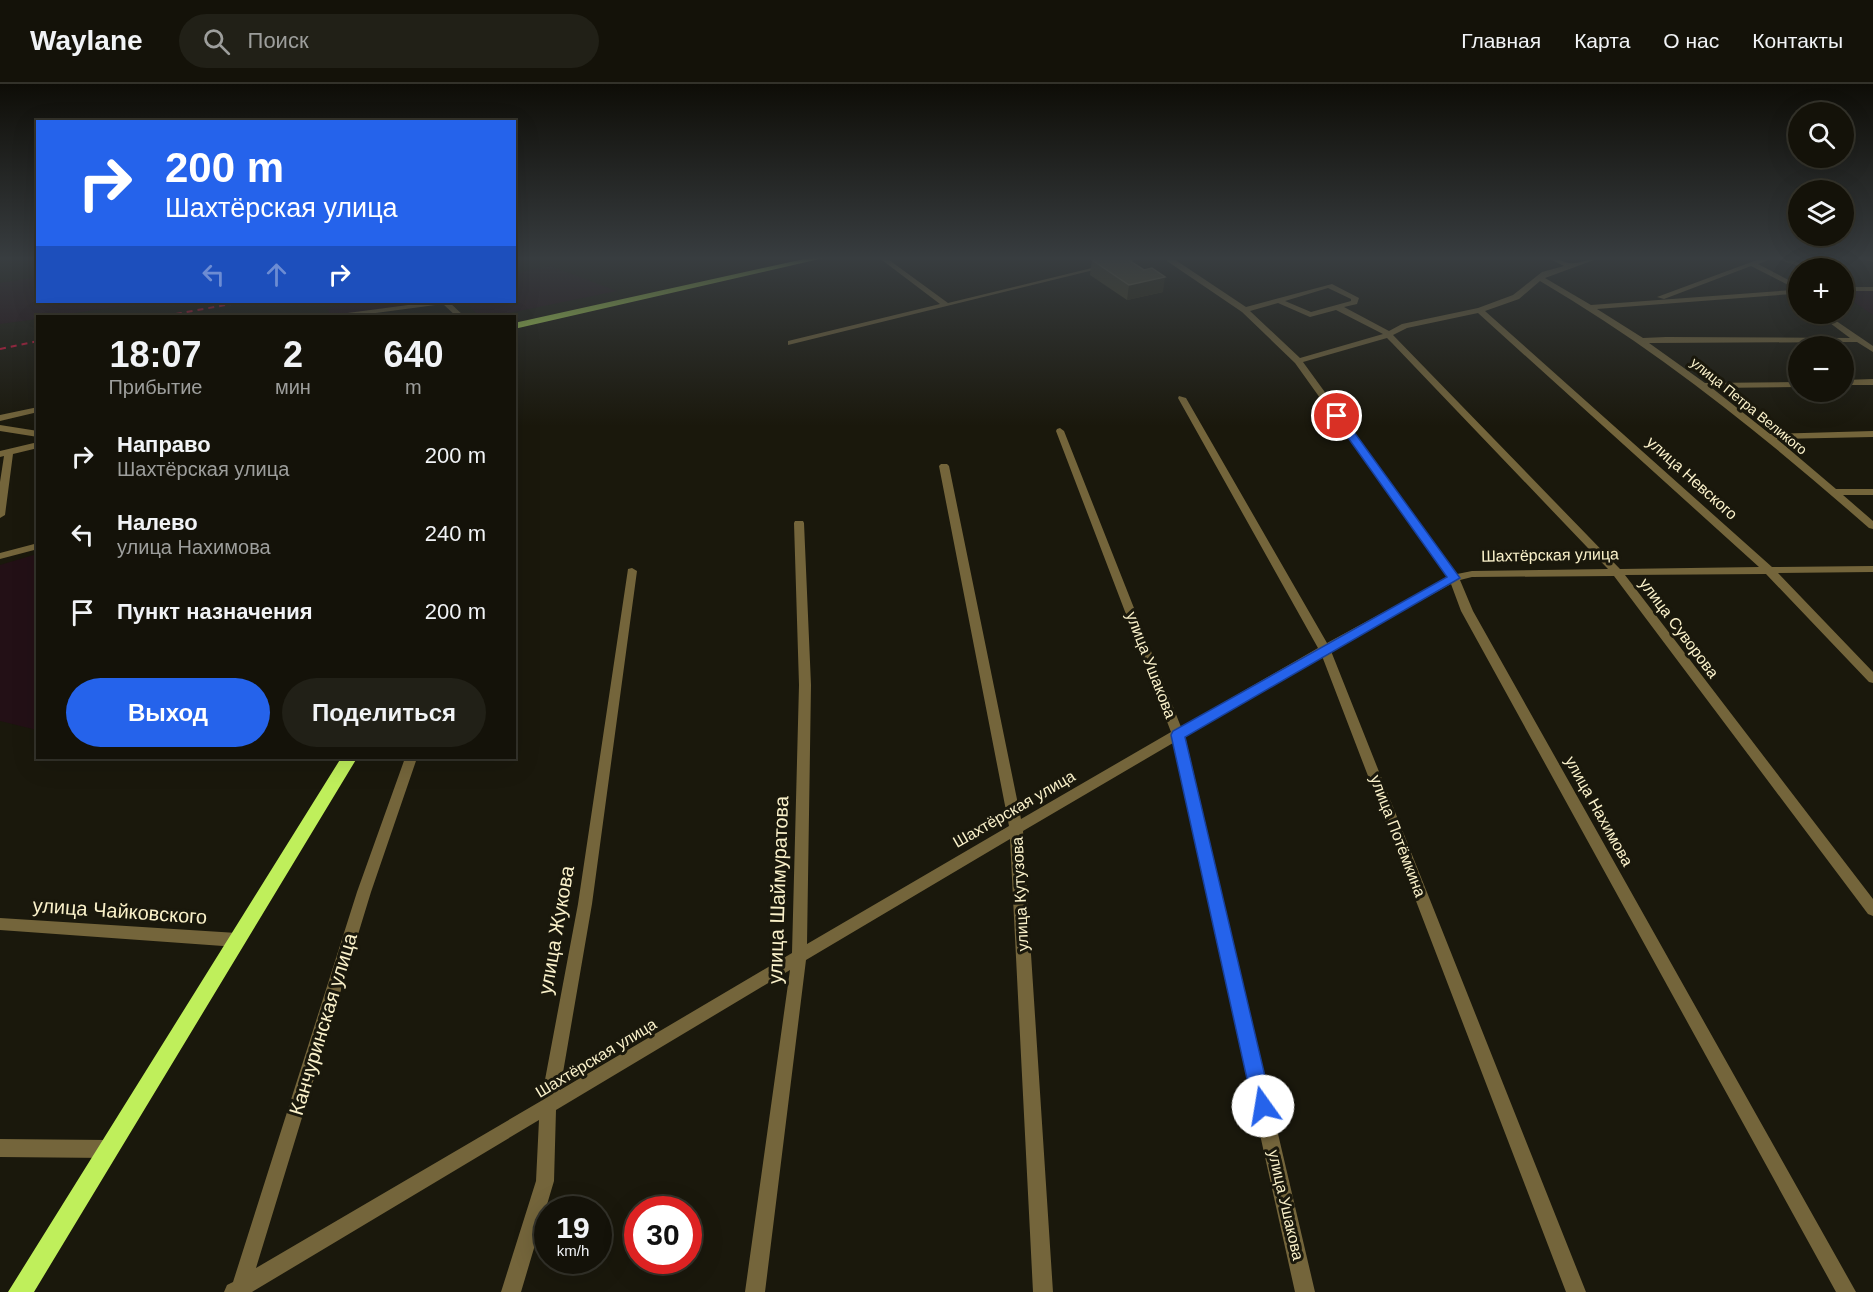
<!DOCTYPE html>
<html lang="ru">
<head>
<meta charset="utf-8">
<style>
	:root { --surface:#141209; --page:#212017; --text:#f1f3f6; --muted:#9d9e9c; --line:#33322a; --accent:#2563eb }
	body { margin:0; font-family:Helvetica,sans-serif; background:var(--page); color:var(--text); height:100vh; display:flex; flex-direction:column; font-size:22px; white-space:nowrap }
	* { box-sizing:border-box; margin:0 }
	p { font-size:20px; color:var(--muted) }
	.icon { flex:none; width:33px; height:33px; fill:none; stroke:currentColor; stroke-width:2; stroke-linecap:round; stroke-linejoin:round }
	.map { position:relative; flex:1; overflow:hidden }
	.panel { position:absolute; left:36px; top:231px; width:480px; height:444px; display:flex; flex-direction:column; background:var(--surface); border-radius:0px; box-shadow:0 6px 24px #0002,0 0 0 2px var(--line) }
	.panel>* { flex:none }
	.top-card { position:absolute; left:36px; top:36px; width:480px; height:183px; border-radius:0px; box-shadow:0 6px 24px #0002,0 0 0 2px var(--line); background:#2563eb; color:#fff; overflow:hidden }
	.buttons { position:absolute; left:1788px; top:18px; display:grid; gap:12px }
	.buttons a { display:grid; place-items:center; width:66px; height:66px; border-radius:50%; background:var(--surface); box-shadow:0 6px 24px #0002,0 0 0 2px var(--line); font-size:30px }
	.speed { position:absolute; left:534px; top:1112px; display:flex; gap:12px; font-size:30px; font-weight:700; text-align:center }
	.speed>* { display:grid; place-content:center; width:78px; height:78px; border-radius:50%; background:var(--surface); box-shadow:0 6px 24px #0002,0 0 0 2px var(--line); line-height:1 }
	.speed small { font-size:15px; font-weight:400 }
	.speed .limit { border:9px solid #d22; background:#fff; color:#111 }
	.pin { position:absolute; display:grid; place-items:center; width:51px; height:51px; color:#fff; margin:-26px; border:3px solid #fff; border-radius:50%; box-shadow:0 2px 6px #0007 }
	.me { position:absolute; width:66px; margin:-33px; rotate:347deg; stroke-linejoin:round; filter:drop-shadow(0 0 4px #0008) }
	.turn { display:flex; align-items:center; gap:21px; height:126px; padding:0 30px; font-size:27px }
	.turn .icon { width:78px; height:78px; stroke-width:2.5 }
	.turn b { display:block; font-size:42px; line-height:51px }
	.lanes { display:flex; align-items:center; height:57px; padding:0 30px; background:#0003; justify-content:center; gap:30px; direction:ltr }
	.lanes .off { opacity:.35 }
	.eta { display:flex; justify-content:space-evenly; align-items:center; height:102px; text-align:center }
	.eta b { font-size:36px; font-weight:800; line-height:42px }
	.button { display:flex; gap:12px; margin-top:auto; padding:12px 30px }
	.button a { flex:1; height:69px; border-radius:36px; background:var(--accent); color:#fff; font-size:24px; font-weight:800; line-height:69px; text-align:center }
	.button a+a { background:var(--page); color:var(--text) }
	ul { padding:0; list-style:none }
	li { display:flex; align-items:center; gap:18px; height:78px; padding:0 30px }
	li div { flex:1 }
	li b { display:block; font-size:22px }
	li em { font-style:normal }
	header { display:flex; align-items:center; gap:36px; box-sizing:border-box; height:84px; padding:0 30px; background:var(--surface); border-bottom:2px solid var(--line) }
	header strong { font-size:28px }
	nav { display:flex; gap:33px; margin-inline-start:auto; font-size:21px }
	.search { width:420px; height:54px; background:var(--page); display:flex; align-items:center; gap:15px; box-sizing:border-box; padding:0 21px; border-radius:33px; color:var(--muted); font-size:22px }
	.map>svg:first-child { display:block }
	.green { fill:#231016 }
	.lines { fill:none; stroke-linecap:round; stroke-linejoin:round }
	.minor { fill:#74653b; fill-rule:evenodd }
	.major { fill:#bfef5b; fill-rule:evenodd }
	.rail { stroke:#db153d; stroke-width:2; stroke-dasharray:6 5; stroke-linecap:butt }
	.wall { fill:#474326 }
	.shaded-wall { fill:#2d2a14 }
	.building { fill:#5a5638; stroke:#736e4f; stroke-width:1.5 }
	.route { fill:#2563eb; stroke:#184099; stroke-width:1.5 }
	.labels { text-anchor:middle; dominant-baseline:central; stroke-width:6; stroke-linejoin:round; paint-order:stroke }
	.far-street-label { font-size:14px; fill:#faf1ca; stroke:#1a180c }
	.street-label { font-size:16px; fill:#faf1ca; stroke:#1a180c }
	.near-street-label { font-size:20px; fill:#faf1ca; stroke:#1a180c }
</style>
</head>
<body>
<header>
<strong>Waylane</strong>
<div class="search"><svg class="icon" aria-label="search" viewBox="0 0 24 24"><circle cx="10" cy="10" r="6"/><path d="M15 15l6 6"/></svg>Поиск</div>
<nav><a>Главная</a><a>Карта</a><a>О нас</a><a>Контакты</a></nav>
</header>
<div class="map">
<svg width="1873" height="1208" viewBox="0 0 1873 1208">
	<rect width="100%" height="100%" fill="#1a180c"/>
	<path class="green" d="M550,182L617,207L494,232H479L465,218H514L515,189Z
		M37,193L38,218H150L54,232H38L37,235L0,240V199Z
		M1844,206L1873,207V231L1844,211Z
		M362,218H425L334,232H331L327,224Z
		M37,470H38L37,646L0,637V481Z"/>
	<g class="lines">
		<path class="minor" d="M878,173H885L948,219L1137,173H1147L788,261V257L940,220Z
			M1165,173H1171L1246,223L1332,200L1359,214L1357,220L1344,223L1389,247L1402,240L1478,224L1513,211L1542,188L1564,182L1546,173C1555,173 1560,177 1569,179C1579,181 1592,173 1602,173L1545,194L1591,221L1792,206L1796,208L1792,210L1597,225L1643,254L1666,253L1850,254L1818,230H1826L1873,262V268L1857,258L1649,259L1705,299L1798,298V303L1712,304L1770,350L1873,347V353L1777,355L1836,405H1873V411H1843L1873,437V445L1869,444C1765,353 1661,268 1540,197L1519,215L1485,227L1772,483L1873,482V488L1778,489L1873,588V599L1869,598L1766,490L1625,491L1873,815V832L1868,830L1614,492L1472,493L1460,496L1473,527L1856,1208H1836L1461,527L1451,500L1331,567L1586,1208H1566L1322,572L1185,652L1315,1208H1295L1173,659L1023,747L1053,1208H1033L1010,755L806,876L765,1208H745L790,886L556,1026L554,1097L521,1208H501L536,1097L539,1036L252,1208H224L227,1201L233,1198L357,808L405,674H417L371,808L256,1184L541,1017L578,820L628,485L632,484L637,487L592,820L560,1006L792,869L799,601L794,439L795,437H803L804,439L811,601L807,860L1009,742L939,382L941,380H947L949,382L1021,735L1171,648L1056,347L1057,345L1060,344L1064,347L1181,643L1318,564L1178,314L1179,312L1186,314L1327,559L1448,493L1295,279L1242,228L1167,177ZM1328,204L1351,215V217L1311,228L1285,217ZM1278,219L1310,233L1336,226L1383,250L1300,274L1250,227ZM1478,229L1759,483L1620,485L1393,251L1407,244ZM1387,254L1392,259L1608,485L1472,487L1457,490L1303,278Z
			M1765,173H1783L1813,184H1804L1774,174L1758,180L1798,201V206L1751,182L1664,215L1657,213Z
			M1857,173L1873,174V178L1858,174Z
			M1844,203H1873V207H1844Z
			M431,218H449L464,232H456L443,220L353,232H336L340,230Z
			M1873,295V301H1844V296Z
			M38,323V328L0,337V331Z
			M0,341L38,347V353L0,347Z
			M38,358V364L13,370L5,431L0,434V398L4,372L0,373V367Z
			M38,459V465L0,475V469Z
			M0,834L237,849L242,851L244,856L242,861L237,863L0,846Z
			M0,1055L108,1056L114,1059L117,1065L114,1071L108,1074L0,1073Z"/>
		<path class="major" d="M813,173H828L514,245V239Z
			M341,674H357L34,1208H8Z"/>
		<path class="rail" d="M165,232L242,218
			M0,265L38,257"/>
	</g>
	<path class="wall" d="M1092,176L1163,208L1127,216L1090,191Z"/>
	<path class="shaded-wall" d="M1165,193L1163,208L1127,216L1129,201Z"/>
	<path class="building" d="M1108,173H1124L1144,186L1152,184L1165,193L1129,201L1092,176Z"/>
	<linearGradient id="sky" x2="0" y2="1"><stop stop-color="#0e0d07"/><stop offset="0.51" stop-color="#383d40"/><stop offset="1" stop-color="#383d40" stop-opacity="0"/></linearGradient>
	<rect width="1873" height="342" fill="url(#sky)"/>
	<path class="route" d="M1334,330H1341L1460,494L1185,653L1272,1022L1270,1029L1263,1032L1256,1029L1253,1022L1171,651L1173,647L1447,493L1334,334Z"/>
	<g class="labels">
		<g class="far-street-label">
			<text transform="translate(1749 322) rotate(39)">улица Петра Великого</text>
		</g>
		<g class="street-label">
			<text transform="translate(1692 394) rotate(42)">улица Невского</text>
			<text transform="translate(1550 471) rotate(-1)">Шахтёрская улица</text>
			<text transform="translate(1679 544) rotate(53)">улица Суворова</text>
			<text transform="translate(1151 581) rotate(69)">улица Ушакова</text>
			<text transform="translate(1014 725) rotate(-30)">Шахтёрская улица</text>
			<text transform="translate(1599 727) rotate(61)">улица Нахимова</text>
			<text transform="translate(1398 752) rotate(69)">улица Потёмкина</text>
			<text transform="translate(1020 810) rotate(-93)">улица Кутузова</text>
			<text transform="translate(596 974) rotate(-31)">Шахтёрская улица</text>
			<text transform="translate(1286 1121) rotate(77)">улица Ушакова</text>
		</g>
		<g class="near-street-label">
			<text transform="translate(778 806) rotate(-88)">улица Шаймуратова</text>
			<text transform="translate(120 827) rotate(4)">улица Чайковского</text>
			<text transform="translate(556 846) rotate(-80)">улица Жукова</text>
			<text transform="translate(323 940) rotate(-73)">Канчуринская улица</text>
		</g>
	</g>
</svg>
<div class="buttons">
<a><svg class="icon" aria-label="search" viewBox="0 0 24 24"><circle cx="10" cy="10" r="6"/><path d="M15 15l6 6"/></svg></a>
<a><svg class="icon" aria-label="layers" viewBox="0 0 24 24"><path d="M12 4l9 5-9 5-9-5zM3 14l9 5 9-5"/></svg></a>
<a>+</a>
<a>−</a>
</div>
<div class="speed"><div>19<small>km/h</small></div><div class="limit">30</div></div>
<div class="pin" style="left:1337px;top:332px;background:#d93025"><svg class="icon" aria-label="arrive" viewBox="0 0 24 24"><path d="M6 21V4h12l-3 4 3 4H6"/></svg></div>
<svg class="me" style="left:1263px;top:1022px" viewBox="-20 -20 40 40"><circle r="19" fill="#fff"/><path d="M0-13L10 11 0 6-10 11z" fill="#2563eb"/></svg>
<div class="top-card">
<div class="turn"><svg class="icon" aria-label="right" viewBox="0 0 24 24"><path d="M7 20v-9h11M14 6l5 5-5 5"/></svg><div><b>200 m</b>Шахтёрская улица</div></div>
<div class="lanes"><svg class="icon off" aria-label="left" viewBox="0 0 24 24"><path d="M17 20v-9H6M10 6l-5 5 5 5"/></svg><svg class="icon off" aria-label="ahead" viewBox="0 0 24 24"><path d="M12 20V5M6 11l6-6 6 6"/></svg><svg class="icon" aria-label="right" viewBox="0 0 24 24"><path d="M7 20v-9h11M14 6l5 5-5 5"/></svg></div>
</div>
<section class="panel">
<div class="eta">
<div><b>18:07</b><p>Прибытие</p></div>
<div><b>2</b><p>мин</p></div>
<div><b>640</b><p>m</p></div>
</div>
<ul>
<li><svg class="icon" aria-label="right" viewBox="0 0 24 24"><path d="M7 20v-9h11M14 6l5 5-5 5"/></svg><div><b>Направо</b><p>Шахтёрская улица</p></div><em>200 m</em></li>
<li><svg class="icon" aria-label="left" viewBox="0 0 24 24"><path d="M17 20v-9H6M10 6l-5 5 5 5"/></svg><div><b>Налево</b><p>улица Нахимова</p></div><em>240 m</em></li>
<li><svg class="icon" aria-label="arrive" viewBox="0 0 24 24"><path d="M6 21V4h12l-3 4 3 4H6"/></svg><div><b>Пункт назначения</b></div><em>200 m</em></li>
</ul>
<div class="button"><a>Выход</a><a>Поделиться</a></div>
</section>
</div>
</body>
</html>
